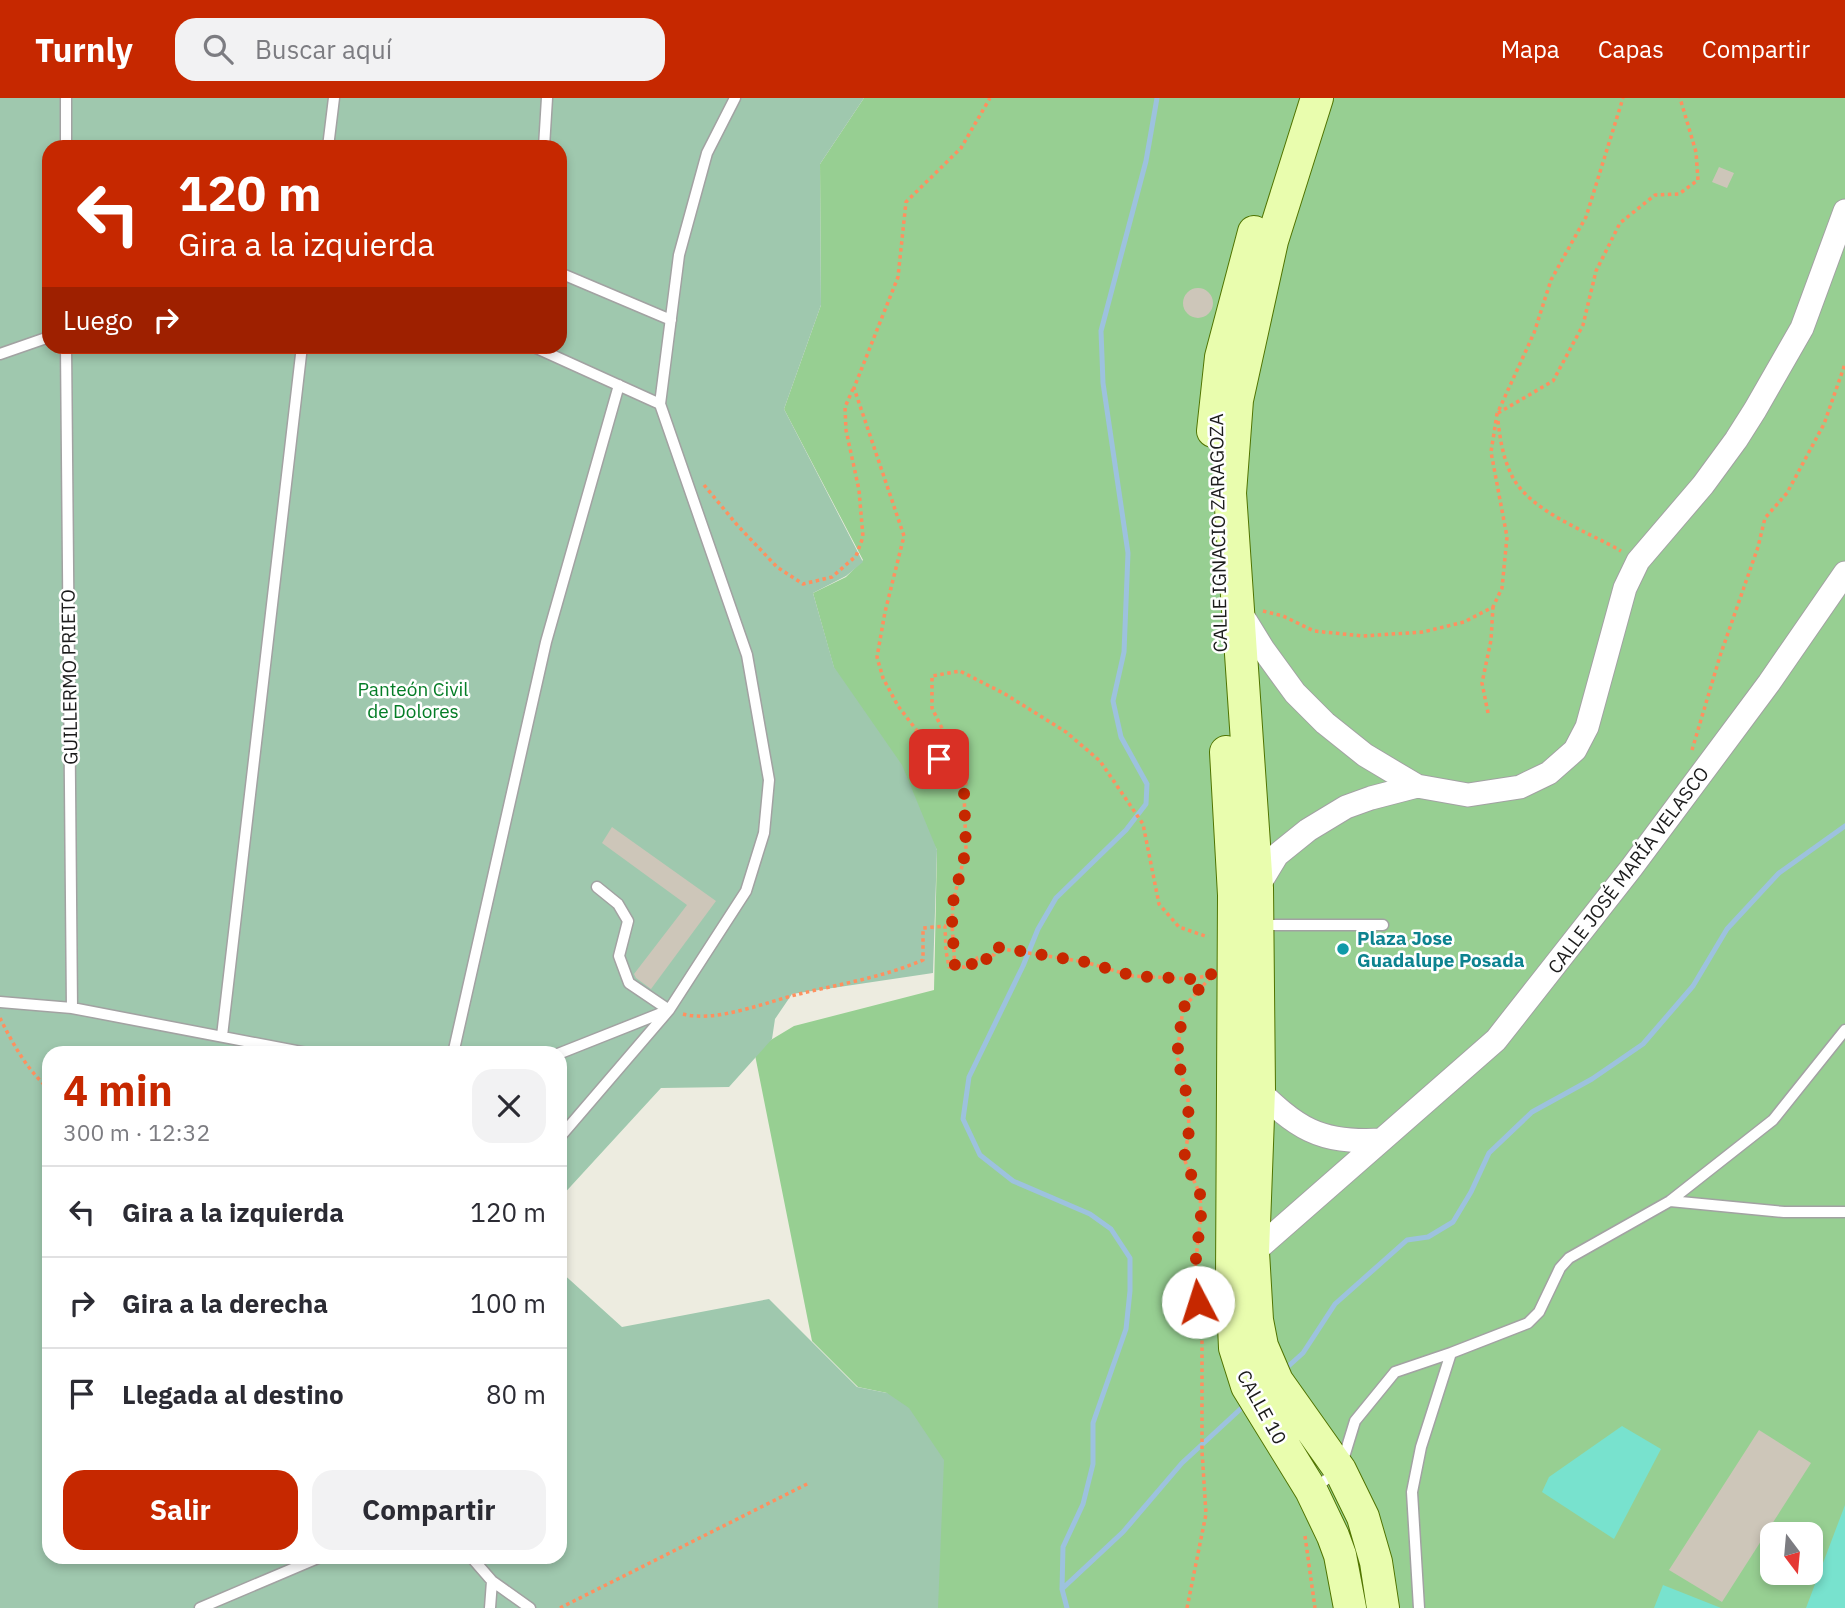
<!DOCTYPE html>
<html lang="es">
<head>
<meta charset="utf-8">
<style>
	:root { --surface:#fff; --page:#f2f2f3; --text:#2b2b33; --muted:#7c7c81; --line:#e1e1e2; --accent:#c62800 }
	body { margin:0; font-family:"IBM Plex Sans",sans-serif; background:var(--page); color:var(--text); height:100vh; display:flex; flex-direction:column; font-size:26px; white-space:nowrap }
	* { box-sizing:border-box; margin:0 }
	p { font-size:23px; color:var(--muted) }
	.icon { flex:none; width:38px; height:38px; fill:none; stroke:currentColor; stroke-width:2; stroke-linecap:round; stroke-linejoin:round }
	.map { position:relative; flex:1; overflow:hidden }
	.side { position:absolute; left:42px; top:948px; width:525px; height:518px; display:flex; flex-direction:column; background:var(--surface); border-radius:21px; box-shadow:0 4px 10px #0003 }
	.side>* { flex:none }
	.guide { position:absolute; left:42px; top:42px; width:525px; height:214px; border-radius:21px; box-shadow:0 4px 10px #0003; background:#c62800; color:#fff; overflow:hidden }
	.needle { width:46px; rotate:164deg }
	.buttons { position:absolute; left:1760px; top:1424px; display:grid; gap:14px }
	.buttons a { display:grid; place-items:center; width:63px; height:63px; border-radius:14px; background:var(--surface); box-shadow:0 4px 10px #0003; font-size:35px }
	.pin { position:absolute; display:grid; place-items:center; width:60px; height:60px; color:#fff; margin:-30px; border-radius:14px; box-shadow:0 4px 10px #0006 }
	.me { position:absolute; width:77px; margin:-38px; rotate:355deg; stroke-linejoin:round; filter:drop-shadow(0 0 5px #0008) }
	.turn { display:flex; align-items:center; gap:24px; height:147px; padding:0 21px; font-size:32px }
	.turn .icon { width:91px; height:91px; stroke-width:2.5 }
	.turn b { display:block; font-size:49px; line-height:60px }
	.then { display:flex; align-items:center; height:66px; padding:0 21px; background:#0003; gap:14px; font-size:26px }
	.round { display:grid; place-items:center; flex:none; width:74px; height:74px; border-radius:21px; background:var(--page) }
	.head { display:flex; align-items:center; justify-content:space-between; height:119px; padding:0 21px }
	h1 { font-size:42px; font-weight:800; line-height:52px; color:var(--accent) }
	.button { display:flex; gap:14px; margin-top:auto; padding:14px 21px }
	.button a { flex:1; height:80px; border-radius:21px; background:var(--accent); color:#fff; font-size:28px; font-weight:800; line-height:80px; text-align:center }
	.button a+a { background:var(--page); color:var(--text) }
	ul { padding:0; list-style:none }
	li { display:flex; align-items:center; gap:21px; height:91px; padding:0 21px; border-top:2px solid var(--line) }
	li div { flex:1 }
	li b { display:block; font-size:26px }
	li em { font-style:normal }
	header { display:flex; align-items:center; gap:42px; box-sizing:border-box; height:98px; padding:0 35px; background:var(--accent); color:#fff }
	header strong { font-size:33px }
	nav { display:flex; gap:38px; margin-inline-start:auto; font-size:24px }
	.search { width:490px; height:63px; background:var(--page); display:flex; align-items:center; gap:18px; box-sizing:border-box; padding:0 24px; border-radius:21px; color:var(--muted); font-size:26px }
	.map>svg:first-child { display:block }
	.forest { fill:#97cf92; fill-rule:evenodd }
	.cemetery { fill:#9fc8ae; fill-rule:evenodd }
	.pitch { fill:#78e2ce }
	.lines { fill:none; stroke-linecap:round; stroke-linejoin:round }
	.stream { stroke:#9dc2de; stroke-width:5 }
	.building { fill:#cdc6b9 }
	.lane-casing { stroke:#a2a2a2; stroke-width:13 }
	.street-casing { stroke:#a2a2a2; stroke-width:25 }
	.secondary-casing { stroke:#507400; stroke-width:34 }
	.path { stroke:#ff905f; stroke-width:3.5; stroke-dasharray:3.5 3.5; stroke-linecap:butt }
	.lane { stroke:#fff; stroke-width:10 }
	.street { stroke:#fff; stroke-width:23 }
	.secondary { stroke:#e9fdae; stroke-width:32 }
	.route { stroke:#c62800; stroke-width:12; stroke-dasharray:0 21.6 }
	.culture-dot { fill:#0f9aa8; stroke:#fff; stroke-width:2.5 }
	.labels { text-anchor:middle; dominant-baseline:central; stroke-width:5; stroke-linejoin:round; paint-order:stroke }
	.street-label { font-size:19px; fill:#1b1b1b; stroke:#fff }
	.park-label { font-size:19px; fill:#057d27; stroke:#fff }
	.culture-label { font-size:19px; font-weight:bold; fill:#0d838f; stroke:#fff; text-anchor:start }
</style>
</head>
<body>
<header>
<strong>Turnly</strong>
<div class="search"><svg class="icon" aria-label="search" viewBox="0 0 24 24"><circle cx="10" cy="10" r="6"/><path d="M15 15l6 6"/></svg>Buscar aquí</div>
<nav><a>Mapa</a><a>Capas</a><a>Compartir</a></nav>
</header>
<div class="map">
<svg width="1845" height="1510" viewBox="0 0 1845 1510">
	<rect width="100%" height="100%" fill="#edece0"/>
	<path class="forest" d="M864,0H1845V1510H938V1494L887,1295L858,1289L812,1243L754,952L794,928L934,892L937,752L834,570L813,495L846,479L863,462L784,311L821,207L820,66ZM1773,1437H1811V1475H1773Z"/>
	<path class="cemetery" d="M0,0H864L820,66L821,207L784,311L863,464L846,478L813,495L834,569L902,667L937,752L933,875L792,896L775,921L772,941L729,989L661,990L560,1100V956H49V1460H560V1173L622,1229L769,1201L857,1289L887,1295L909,1310L944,1362L938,1510H0ZM49,49H560V248H49Z"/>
	<path class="pitch" d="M1622,1328L1661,1351L1614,1441L1542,1394L1549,1379Z
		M1845,1407V1510H1806Z
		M1663,1487L1721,1510H1654Z"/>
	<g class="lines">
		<path class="stream" d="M1283,1273L1303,1255L1335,1206L1407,1142L1428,1139L1453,1124L1471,1094L1489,1055L1532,1014L1592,981L1643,946L1693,888L1727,831L1779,775L1845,728
			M1062,1491L1123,1434L1182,1365L1247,1305
			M1067,1510L1062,1491L1063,1449L1083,1406L1093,1366V1325L1126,1231L1130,1193V1160L1111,1131L1090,1116L1013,1083L980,1057L963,1021L969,979L1023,868L1038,831L1056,800L1126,732L1146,706L1147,686L1121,639L1113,603L1124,554L1128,455L1103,285L1101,233L1146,63L1157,0"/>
	</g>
	<path class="building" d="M1719,69L1734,75L1727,90L1712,84Z
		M1183 205a15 15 0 1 1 30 0a15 15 0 1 1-30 0Z
		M612,729L716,803L651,891L636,880L634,876L687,807L602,745Z
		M1759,1332L1811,1365L1722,1504L1669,1472Z"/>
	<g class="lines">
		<defs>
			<path id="lane" d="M66,49V0
				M328,49L334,0
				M544,49L547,0
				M560,175L671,222
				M66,248L72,910
				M532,248L660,306
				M0,256L49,239
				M1260,827H1383
				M0,904L72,910L312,956
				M222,938L302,248
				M453,956L546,544L619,287
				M558,956L669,912L746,793L764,735L769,682L747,557L660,306L679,157L707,55L735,0
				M560,1039L669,912L629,885L619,858L628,823L618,806L597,789
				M1670,1103L1784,1114H1845
				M1314,1390L1340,1372L1355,1323L1395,1274L1451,1255L1528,1225L1539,1214L1560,1170L1569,1160L1670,1103L1773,1022L1845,932
				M472,1460L492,1483L530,1510
				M200,1510L318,1460
				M490,1510L492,1483
				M1419,1510L1412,1394L1421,1349L1451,1255"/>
			<path id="street" d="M1239,512L1263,551L1295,595L1325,625L1365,657L1417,688L1468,697L1520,689L1549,675L1575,652L1587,629L1625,490L1638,463L1703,387L1736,342L1755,312L1802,230L1845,113
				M1254,791L1257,790L1277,757L1308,732L1346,709L1371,700L1417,688
				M1253,987C1297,1030 1318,1046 1382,1042
				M1247,1160L1496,942L1632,769L1769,585L1845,475"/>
			<path id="secondary" d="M1317,0L1272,143L1237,302L1230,395L1257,790L1259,992L1253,1154L1257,1222L1262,1248L1277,1283L1340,1372L1363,1419L1376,1464L1383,1510
				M1213,333L1221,259L1254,134
				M1226,654L1234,797L1232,1183L1235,1250L1247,1288L1311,1392L1333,1438L1340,1457L1350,1510"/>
		</defs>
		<use href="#lane" class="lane-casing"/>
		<use href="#street" class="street-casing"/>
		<use href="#secondary" class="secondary-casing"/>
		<path class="path" d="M1498,315L1553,283L1583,227L1596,173L1620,125L1655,97L1679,96L1698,82L1696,54L1680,0
			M1498,323C1500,341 1503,359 1511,376C1528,413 1587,433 1621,453
			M704,387L738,428L777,469L803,486L832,479L856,458L863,439L859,392L846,332L845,309L853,291
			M1263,513L1283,518L1314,533L1363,538L1423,534L1464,524L1493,509L1502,490L1507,439L1491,354L1497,316L1534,235L1551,182L1586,119L1623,0
			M1488,615L1482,585L1491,542L1493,509
			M1692,652L1720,558L1758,449L1765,420L1787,395L1824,326L1845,266
			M964,694L967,681L932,610V578L960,573L1005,596L1066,634L1100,663L1143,726L1159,806L1179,829L1208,839
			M955,869H965L967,865L976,867L977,860L986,862L988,857H994L996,850L1085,864L1133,878L1191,881L1211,877
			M683,916C716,925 766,904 799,896C840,886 884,879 923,862V830L945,828L946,853L949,869H955L952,827L953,804L966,752L964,694L898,608L883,580L877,559L885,514L904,438L854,290L898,179L906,104L961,50L990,0
			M0,920C13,946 27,972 49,991
			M1202,1230L1194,1178L1201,1117L1200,1096L1184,1061L1189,1033L1188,1002L1177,958L1183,910L1209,881
			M1305,1438L1315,1510
			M560,1510L809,1385
			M1187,1510L1206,1416L1202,1353V1230L1208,1218"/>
		<use href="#lane" class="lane"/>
		<use href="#street" class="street"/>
		<use href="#secondary" class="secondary"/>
	</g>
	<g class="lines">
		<path class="route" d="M939,661L964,694L966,752L953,804L952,827L955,869H965L967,865L976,867L977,860L986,862L988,857H994L996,849L1085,864L1133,878L1191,881L1212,876L1183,910L1177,958L1188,1002L1189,1033L1184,1061L1200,1096L1201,1117L1194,1178L1198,1204"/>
	</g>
	<circle class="culture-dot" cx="1343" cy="851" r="7"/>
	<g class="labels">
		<g class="street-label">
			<text transform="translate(1218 435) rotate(-91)">CALLE IGNACIO ZARAGOZA</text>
			<text transform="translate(69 579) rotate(-91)">GUILLERMO PRIETO</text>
			<text transform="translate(1628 772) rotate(-53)">CALLE JOSÉ MARÍA VELASCO</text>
			<text transform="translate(1262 1309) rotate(61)">CALLE 10</text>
		</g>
		<g class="park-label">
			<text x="413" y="591">Panteón Civil<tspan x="413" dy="22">de Dolores</tspan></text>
		</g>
		<g class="culture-label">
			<text x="1357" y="840">Plaza Jose<tspan x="1357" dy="22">Guadalupe Posada</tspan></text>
		</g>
	</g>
</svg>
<div class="buttons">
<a><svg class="needle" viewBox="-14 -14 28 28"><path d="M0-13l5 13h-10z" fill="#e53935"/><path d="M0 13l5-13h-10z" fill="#7c7c81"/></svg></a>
</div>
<div class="pin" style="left:939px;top:661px;background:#d93025"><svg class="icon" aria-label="arrive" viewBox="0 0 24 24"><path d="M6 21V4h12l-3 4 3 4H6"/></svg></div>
<svg class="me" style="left:1198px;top:1204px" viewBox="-20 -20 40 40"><circle r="19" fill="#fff"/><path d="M0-13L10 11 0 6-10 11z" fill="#c62800"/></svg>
<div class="guide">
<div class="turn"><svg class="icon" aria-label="left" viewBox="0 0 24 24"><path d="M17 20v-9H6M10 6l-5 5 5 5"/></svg><div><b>120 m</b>Gira a la izquierda</div></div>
<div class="then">Luego<svg class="icon" aria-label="right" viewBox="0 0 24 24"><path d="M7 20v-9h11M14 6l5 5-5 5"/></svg></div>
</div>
<section class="side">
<div class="head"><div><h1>4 min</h1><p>300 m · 12:32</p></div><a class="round"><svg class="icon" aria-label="close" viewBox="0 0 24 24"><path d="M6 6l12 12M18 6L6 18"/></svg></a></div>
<ul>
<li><svg class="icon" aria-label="left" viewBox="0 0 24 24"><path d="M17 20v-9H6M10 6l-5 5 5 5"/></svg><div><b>Gira a la izquierda</b></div><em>120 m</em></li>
<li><svg class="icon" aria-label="right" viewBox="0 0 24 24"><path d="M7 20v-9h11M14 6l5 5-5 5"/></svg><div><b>Gira a la derecha</b></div><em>100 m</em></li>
<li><svg class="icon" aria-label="arrive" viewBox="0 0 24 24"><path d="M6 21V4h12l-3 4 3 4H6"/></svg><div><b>Llegada al destino</b></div><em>80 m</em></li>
</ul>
<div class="button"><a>Salir</a><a>Compartir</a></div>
</section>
</div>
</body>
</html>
